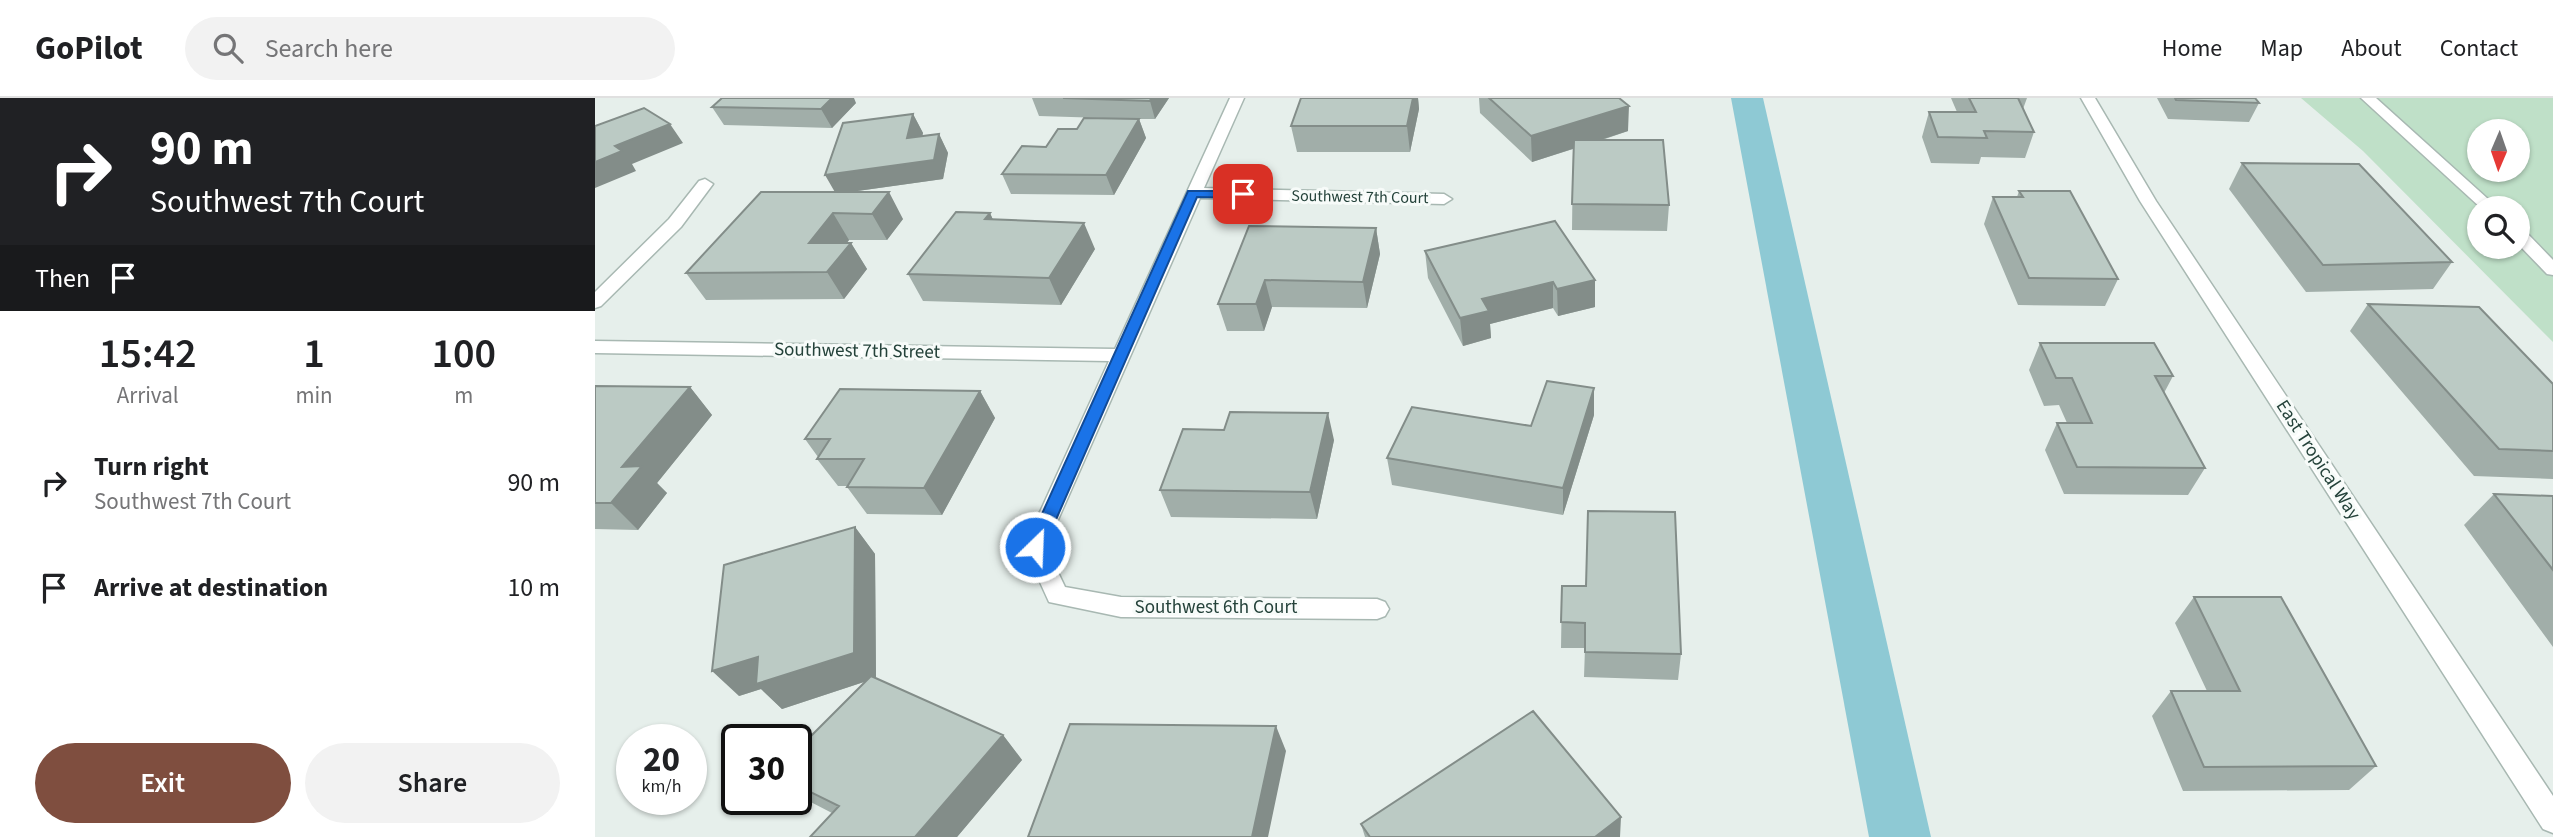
<!DOCTYPE html>
<html lang="en">
<head>
<meta charset="utf-8">
<style>
	:root { --surface:#fff; --page:#f2f2f2; --text:#202124; --muted:#757577; --line:#e0e0e0; --accent:#7f4e3f }
	body { margin:0; font-family:"Source Sans 3",sans-serif; background:var(--page); color:var(--text); height:100vh; display:flex; flex-direction:column; font-size:26px; white-space:nowrap }
	* { box-sizing:border-box; margin:0 }
	p { font-size:23px; color:var(--muted) }
	.icon { flex:none; width:38px; height:38px; fill:none; stroke:currentColor; stroke-width:2; stroke-linecap:round; stroke-linejoin:round }
	.map { position:relative; flex:1; overflow:hidden }
	.side { display:flex; flex-direction:column; background:var(--surface); width:595px }
	.side>* { flex:none }
	.hud { background:#202124; color:#fff; overflow:hidden }
	.needle { width:46px; rotate:182deg }
	.fabs { position:absolute; left:1872px; top:21px; display:grid; gap:14px }
	.fabs a { display:grid; place-items:center; width:63px; height:63px; border-radius:50%; background:var(--surface); box-shadow:0 2px 5px #0004; font-size:35px }
	.speed { position:absolute; left:21px; top:626px; display:flex; gap:14px; font-size:35px; font-weight:700; text-align:center }
	.speed>* { display:grid; place-content:center; width:91px; height:91px; border-radius:50%; background:var(--surface); box-shadow:0 2px 5px #0004; line-height:1 }
	.speed small { font-size:18px; font-weight:400 }
	.speed .limit { border:4px solid #111; border-radius:10px; background:#fff; color:#111 }
	.pin { position:absolute; display:grid; place-items:center; width:60px; height:60px; color:#fff; margin:-30px; border-radius:14px; box-shadow:0 4px 10px #0006 }
	.me { position:absolute; width:77px; margin:-38px; rotate:24deg; stroke-linejoin:round; filter:drop-shadow(0 0 5px #0008) }
	.turn { display:flex; align-items:center; gap:24px; height:147px; padding:0 35px; font-size:32px }
	.turn .icon { width:91px; height:91px; stroke-width:2.5 }
	.turn b { display:block; font-size:49px; line-height:60px }
	.then { display:flex; align-items:center; height:66px; padding:0 35px; background:#0003; gap:14px; font-size:26px }
	.eta { display:flex; justify-content:space-evenly; align-items:center; height:119px; text-align:center }
	.eta b { font-size:42px; font-weight:600; line-height:49px }
	.cta { display:flex; gap:14px; margin-top:auto; padding:14px 35px }
	.cta a { flex:1; height:80px; border-radius:42px; background:var(--accent); color:#fff; font-size:28px; font-weight:600; line-height:80px; text-align:center }
	.cta a+a { background:var(--page); color:var(--text) }
	ul { padding:0; list-style:none }
	li { display:flex; align-items:center; gap:21px; height:105px; padding:0 35px }
	li div { flex:1 }
	li b { display:block; font-size:26px }
	li em { font-style:normal }
	header { display:flex; align-items:center; gap:42px; box-sizing:border-box; height:98px; padding:0 35px; background:var(--surface); border-bottom:2px solid var(--line) }
	header strong { font-size:33px }
	nav { display:flex; gap:38px; margin-inline-start:auto; font-size:24px }
	.search { width:490px; height:63px; background:var(--page); display:flex; align-items:center; gap:18px; box-sizing:border-box; padding:0 24px; border-radius:38px; color:var(--muted); font-size:26px }
	main { display:flex; flex:1; min-height:0 }
	.map>svg:first-child { display:block }
	.green { fill:#bfe0c8; fill-rule:evenodd }
	.lines { fill:none; stroke-linecap:round; stroke-linejoin:round }
	.canal { fill:#8ec9d4; fill-rule:evenodd }
	.service-casing { stroke:#a8b8b2; stroke-width:3 }
	.minor-casing { stroke:#a8b8b2; stroke-width:3 }
	.service { fill:#fff; fill-rule:evenodd }
	.minor { fill:#fff; fill-rule:evenodd }
	.wall { fill:#a1aea9 }
	.shaded-wall { fill:#838d89 }
	.building { fill:#bbcac4; stroke:#838d89; stroke-width:2 }
	.route { fill:#1a73e8; stroke:#114b97; stroke-width:2 }
	.labels { text-anchor:middle; dominant-baseline:central; stroke-width:6; stroke-linejoin:round; paint-order:stroke }
	.far-street-label { font-size:16px; fill:#24423a; stroke:#f7fbf9 }
	.street-label { font-size:19px; fill:#24423a; stroke:#f7fbf9 }
</style>
</head>
<body>
<header>
<strong>GoPilot</strong>
<div class="search"><svg class="icon" aria-label="search" viewBox="0 0 24 24"><circle cx="10" cy="10" r="6"/><path d="M15 15l6 6"/></svg>Search here</div>
<nav><a>Home</a><a>Map</a><a>About</a><a>Contact</a></nav>
</header>
<main>
<section class="side">
<div class="hud">
<div class="turn"><svg class="icon" aria-label="right" viewBox="0 0 24 24"><path d="M7 20v-9h11M14 6l5 5-5 5"/></svg><div><b>90 m</b>Southwest 7th Court</div></div>
<div class="then">Then<svg class="icon" aria-label="arrive" viewBox="0 0 24 24"><path d="M6 21V4h12l-3 4 3 4H6"/></svg></div>
</div>
<div class="eta">
<div><b>15:42</b><p>Arrival</p></div>
<div><b>1</b><p>min</p></div>
<div><b>100</b><p>m</p></div>
</div>
<ul>
<li><svg class="icon" aria-label="right" viewBox="0 0 24 24"><path d="M7 20v-9h11M14 6l5 5-5 5"/></svg><div><b>Turn right</b><p>Southwest 7th Court</p></div><em>90 m</em></li>
<li><svg class="icon" aria-label="arrive" viewBox="0 0 24 24"><path d="M6 21V4h12l-3 4 3 4H6"/></svg><div><b>Arrive at destination</b></div><em>10 m</em></li>
</ul>
<div class="cta"><a>Exit</a><a>Share</a></div>
</section>
<div class="map">
<svg width="1958" height="739" viewBox="0 0 1958 739">
	<rect width="100%" height="100%" fill="#e6efeb"/>
	<path class="green" d="M1706,0H1958V244L1768,53ZM1885,33H1923V72H1885ZM1885,110H1923V149H1885Z"/>
	<g class="lines">
		<path class="canal" d="M1136,0H1168L1336,739H1274Z"/>
		<defs>
			<path id="service" d="M1766,0H1781L1903,110H1886Z
				M1923,131L1929,132L1958,162V177L1952,176L1923,146Z"/>
			<path id="minor" d="M635,0H649L609,90L849,96L857,101L849,106L605,100L451,449L470,489L526,499L782,501L790,504L794,511L790,518L782,521L526,519L454,504L429,449L514,263L0,255V243L520,251Z
				M1486,0H1500L1561,103L1958,698V735L1948,731L1545,103Z
				M110,81L118,86L86,129L6,208L0,210V194L74,121L104,83Z"/>
		</defs>
		<use href="#service" class="service-casing"/>
		<use href="#minor" class="minor-casing"/>
		<use href="#service" class="service"/>
		<use href="#minor" class="minor"/>
	</g>
	<path class="wall" d="M437,0H574L560,21H544L551,40L519,97L416,96L407,76L451,49L482,31L540,21L444,18Z
		M706,0H823L824,11L815,54H702L696,28Z
		M884,0H1024L1033,33L1007,42L1074,107L1072,133L977,132L978,51L937,64L885,15Z
		M1356,0H1432L1428,11L1439,34L1430,60L1386,59L1384,66L1336,65L1327,39L1334,14H1362Z
		M1562,0H1660L1664,5L1654,24L1573,21Z
		M261,5L237,30L129,27L117,9Z
		M318,16L328,35L327,38L344,36L353,55L348,81L255,94L308,121L292,142H254L252,145H256L272,171L249,201L111,202L91,175L240,94Z
		M1647,65L1857,164L1838,191L1711,194L1634,91Z
		M1424,93L1523,181L1510,208L1423,207L1389,126L1398,99H1422Z
		M395,115L398,122L500,151L466,207L328,203L313,176Z
		M654,128L781,130L785,156L772,210L677,209L669,233H632L623,206Z
		M830,153L1000,182V209L963,218L958,210L895,226L896,240L868,248L833,180Z
		M1773,206L1958,286V381L1879,378L1755,233Z
		M1445,245L1578,278L1569,295L1610,370L1593,397L1469,396L1450,352L1462,325H1472L1464,307L1449,308L1434,272Z
		M0,288L95,289L117,317L62,385L72,395L43,432L0,431Z
		M999,290V317L968,417L797,387L792,360L936,328Z
		M385,293L400,320L347,417L272,416L252,389V388H243L222,361L223,359L210,341Z
		M629,332L739,342L722,421L576,419L565,392Z
		M1899,396L1958,398V549L1869,427Z
		M260,429L280,456L281,580H280L408,637L427,662L362,739H215L237,715L206,699L201,696V653L272,583L187,611L166,591L144,598Z
		M967,488L1086,556L1083,582L989,579L990,550H966Z
		M1599,499L1781,668L1754,692L1588,693L1557,618L1576,593H1612L1580,525Z
		M766,726L1025,739H770Z"/>
	<path class="shaded-wall" d="M237,0H259L261,5L237,30L226,11Z
		M556,0H574L560,21L555,3Z
		M818,0H823L824,11L815,54L812,28Z
		M1034,8L1033,33L937,64L936,38Z
		M318,16L328,35L322,59L312,40Z
		M544,21L551,40L519,97L511,77Z
		M75,26L88,45L37,66L41,73L0,90V64L20,48Z
		M344,36L353,55L348,81L241,96L230,77Z
		M294,94L308,121L292,142L277,116Z
		M238,115L254,142L231,171L214,145Z
		M395,115L407,142L390,121Z
		M489,125L500,151L466,207L454,180Z
		M781,130L785,156L772,210L768,184Z
		M256,145L272,171L249,201L232,174Z
		M670,182L677,209L669,233L661,206Z
		M1000,182V209L963,218L962,191Z
		M958,184V210L895,226L896,240L868,248L865,220L887,201Z
		M95,289L117,317L62,385L72,395L43,432L16,405L27,369Z
		M999,290V317L968,417V390Z
		M385,293L400,320L347,417L329,390Z
		M733,315L739,342L722,421L715,394Z
		M260,429L280,456L281,580L187,611L166,591L144,598L117,573Z
		M681,628L691,653L673,739H657Z
		M408,637L427,662L362,739H320Z
		M1026,719L1025,739H1000Z"/>
	<path class="building" d="M127,0H237L226,11L117,9Z
		M468,0H556L555,3Z
		M706,0H818L812,28H696Z
		M894,0H1024L1034,8L936,38Z
		M1374,0H1423L1439,34L1389,33L1392,40L1343,39L1334,14H1381Z
		M1580,0H1660L1664,5L1581,2Z
		M49,10L75,26L20,48L27,53L0,64V28Z
		M318,16L312,40L344,36L339,62L230,77L248,25Z
		M489,20L544,21L511,77L407,76L427,48L451,49L463,31H482Z
		M979,42H1068L1074,107L977,106Z
		M1647,65L1764,66L1857,164L1728,167Z
		M1424,93H1475L1523,181L1434,180L1398,99H1428Z
		M166,94H294L277,116L238,115L214,145H256L232,174L91,175Z
		M361,114L395,115L390,121L489,125L454,180L313,176Z
		M960,123L1000,182L962,191L958,184L887,201L894,213L865,220L830,153Z
		M654,128L781,130L768,184L670,182L661,206H623Z
		M1773,206L1884,209L1958,286V353L1904,351Z
		M1445,245H1559L1578,278H1560L1610,370L1482,369L1462,325H1497L1477,280H1461Z
		M952,283L999,290L968,390L792,360L817,309L936,328Z
		M0,288L95,289L27,369L47,368L16,405H0Z
		M245,291L385,293L329,390L252,389L269,361H222L235,341H210Z
		M635,314L733,315L715,394L565,392L588,331L629,332Z
		M1899,396L1958,398V472Z
		M993,413L1080,414L1086,556L990,554V525L966,524L967,488H991Z
		M260,429L259,555L161,586L163,559L117,573L129,467Z
		M1599,499H1686L1781,668L1609,669L1576,593H1645Z
		M276,578L408,637L320,739H215L244,708L201,687V653Z
		M938,613L1026,719L1000,739H775L766,726Z
		M475,626L681,628L657,739H433Z"/>
	<path class="route" d="M593,93H648L654,96L648,100L602,99L449,449L446,454H434L432,449Z"/>
	<g class="labels">
		<g class="far-street-label">
			<text transform="translate(765 99) rotate(1)">Southwest 7th Court</text>
		</g>
		<g class="street-label">
			<text transform="translate(262 253) rotate(1)">Southwest 7th Street</text>
			<text transform="translate(1723 362) rotate(57)">East Tropical Way</text>
			<text x="621" y="509">Southwest 6th Court</text>
		</g>
	</g>
</svg>
<div class="fabs">
<a><svg class="needle" viewBox="-14 -14 28 28"><path d="M0-13l5 13h-10z" fill="#e53935"/><path d="M0 13l5-13h-10z" fill="#757577"/></svg></a>
<a><svg class="icon" aria-label="search" viewBox="0 0 24 24"><circle cx="10" cy="10" r="6"/><path d="M15 15l6 6"/></svg></a>
</div>
<div class="speed"><div>20<small>km/h</small></div><div class="limit">30</div></div>
<div class="pin" style="left:648px;top:96px;background:#d93025"><svg class="icon" aria-label="arrive" viewBox="0 0 24 24"><path d="M6 21V4h12l-3 4 3 4H6"/></svg></div>
<svg class="me" style="left:440px;top:449px" viewBox="-20 -20 40 40"><circle r="17" fill="#1a73e8" stroke="#fff" stroke-width="3"/><path d="M0-11L8 9 0 5-8 9z" fill="#fff"/></svg>
</div>
</main>
</body>
</html>
